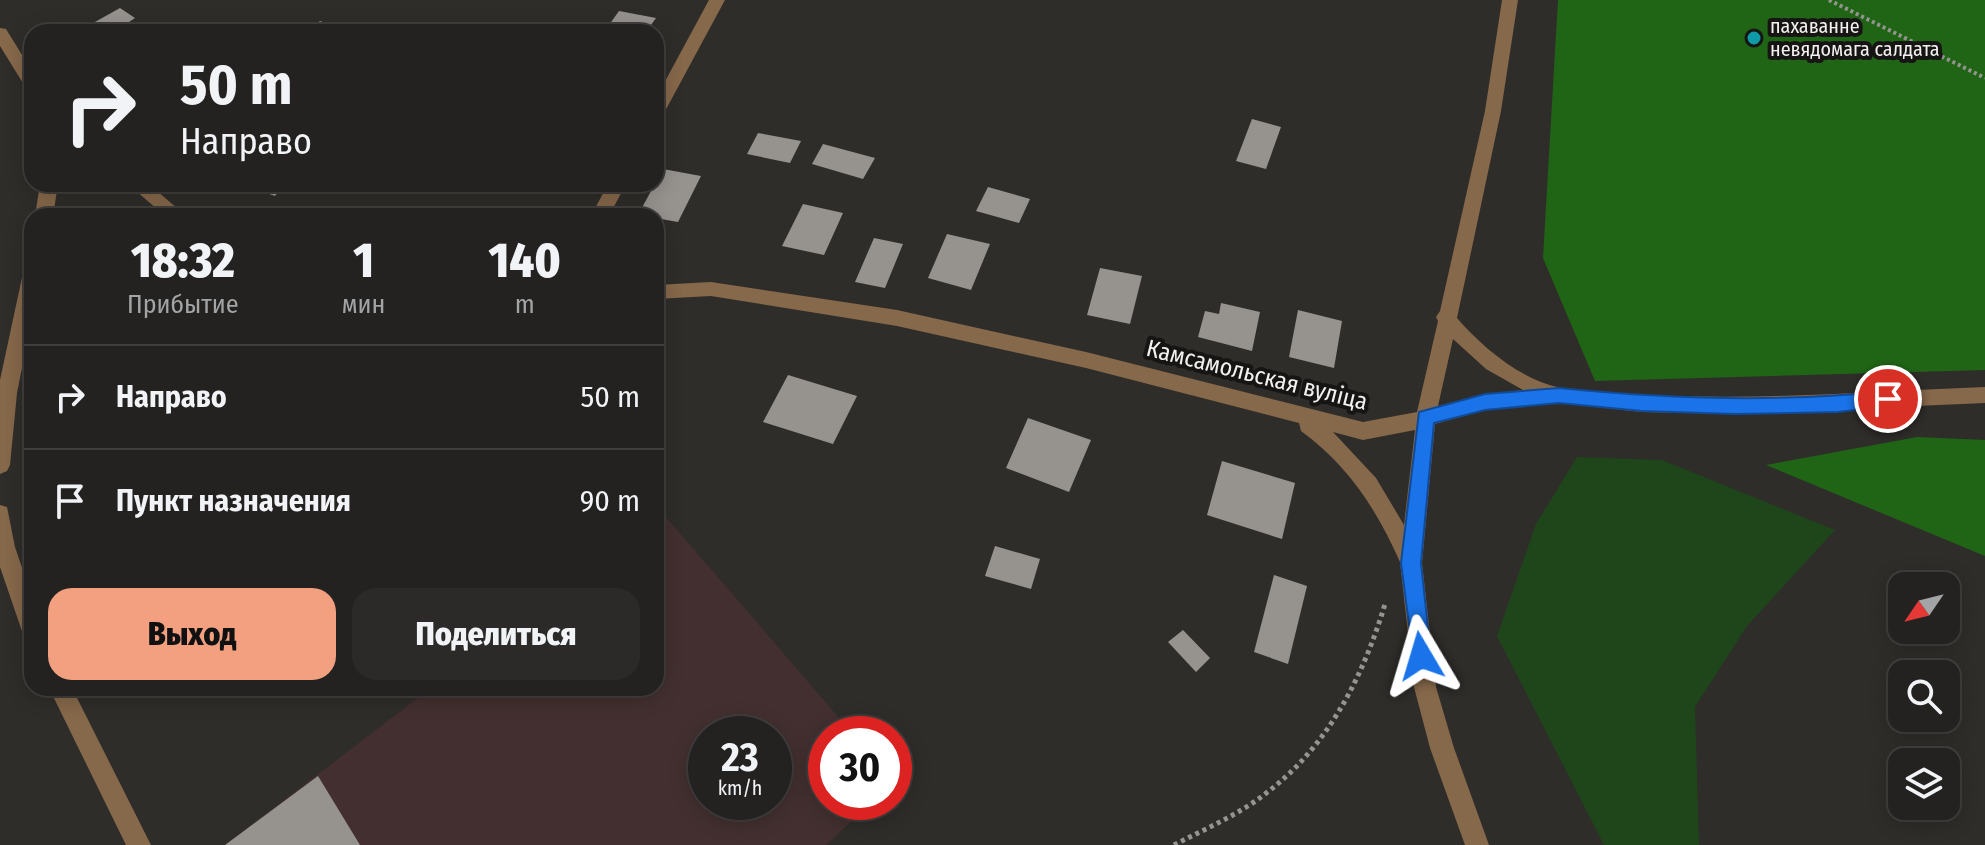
<!DOCTYPE html>
<html lang="ru">
<head>
<meta charset="utf-8">
<style>
	:root { --surface:#232220; --page:#2b2a29; --text:#f1f3f6; --muted:#a3a4a5; --line:#403f3e; --accent:#f2a080 }
	body { margin:0; font-family:"Fira Sans Condensed",sans-serif; background:var(--page); color:var(--text); height:100vh; display:flex; flex-direction:column; font-size:30px; white-space:nowrap }
	* { box-sizing:border-box; margin:0 }
	p { font-size:26px; color:var(--muted) }
	.icon { flex:none; width:44px; height:44px; fill:none; stroke:currentColor; stroke-width:2; stroke-linecap:round; stroke-linejoin:round }
	.map { position:relative; flex:1; overflow:hidden }
	.drawer { position:absolute; left:24px; top:208px; width:640px; height:488px; display:flex; flex-direction:column; background:var(--surface); border-radius:24px; box-shadow:0 4px 20px #0003,0 0 0 2px var(--line) }
	.drawer>* { flex:none }
	.hud { position:absolute; left:24px; top:24px; width:640px; height:168px; border-radius:24px; box-shadow:0 4px 20px #0003,0 0 0 2px var(--line); background:#232220; color:var(--text); overflow:hidden }
	.needle { width:52px; rotate:235deg }
	.controls { position:absolute; left:1888px; top:572px; display:grid; gap:16px }
	.controls a { display:grid; place-items:center; width:72px; height:72px; border-radius:16px; background:var(--surface); box-shadow:0 4px 20px #0003,0 0 0 2px var(--line); font-size:40px }
	.speed { position:absolute; left:688px; top:716px; display:flex; gap:16px; font-size:40px; font-weight:700; text-align:center }
	.speed>* { display:grid; place-content:center; width:104px; height:104px; border-radius:50%; background:var(--surface); box-shadow:0 4px 20px #0003,0 0 0 2px var(--line); line-height:1 }
	.speed small { font-size:20px; font-weight:400 }
	.speed .limit { border:12px solid #d22; background:#fff; color:#111 }
	.pin { position:absolute; display:grid; place-items:center; width:68px; height:68px; color:#fff; margin:-34px; border:4px solid #fff; border-radius:50%; box-shadow:0 2px 8px #0007 }
	.me { position:absolute; width:88px; margin:-44px; rotate:353deg; stroke-linejoin:round; filter:drop-shadow(0 0 6px #0008) }
	.turn { display:flex; align-items:center; gap:28px; height:168px; padding:0 24px; font-size:36px }
	.turn .icon { width:104px; height:104px; stroke-width:2.5 }
	.turn b { display:block; font-size:56px; line-height:68px }
	.eta { display:flex; justify-content:space-evenly; align-items:center; height:136px; text-align:center }
	.eta b { font-size:48px; font-weight:800; line-height:56px }
	.action { display:flex; gap:16px; margin-top:auto; padding:16px 24px }
	.action a { flex:1; height:92px; border-radius:24px; background:var(--accent); color:#111; font-size:32px; font-weight:800; line-height:92px; text-align:center }
	.action a+a { background:var(--page); color:var(--text) }
	ul { padding:0; list-style:none }
	li { display:flex; align-items:center; gap:24px; height:104px; padding:0 24px; border-top:2px solid var(--line) }
	li div { flex:1 }
	li b { display:block; font-size:30px }
	li em { font-style:normal }
	.map>svg:first-child { display:block }
	.industrial { fill:#432f2f; fill-rule:evenodd }
	.green { fill:#1f451a }
	.forest { fill:#206516 }
	.building { fill:#96938f }
	.lines { fill:none; stroke-linecap:round; stroke-linejoin:round }
	.path-far1 { stroke:#969491; stroke-width:4; stroke-dasharray:3 3; stroke-linecap:butt }
	.path { stroke:#969491; stroke-width:5; stroke-dasharray:4 4; stroke-linecap:butt }
	.minor { fill:#86684a; fill-rule:evenodd }
	.route { fill:#1a73e8; stroke:#114b97; stroke-width:2 }
	.culture-dot { fill:#0f9aa8; stroke:#161514; stroke-width:3 }
	.labels { text-anchor:middle; dominant-baseline:central; stroke-width:8; stroke-linejoin:round; paint-order:stroke }
	.far-poi-label { font-size:20px; fill:#f3f1ef; stroke:#161514; text-anchor:start }
	.street-label { font-size:24px; fill:#f3f1ef; stroke:#161514 }
</style>
</head>
<body>
<div class="map">
<svg width="1985" height="845" viewBox="0 0 1985 845">
	<rect width="100%" height="100%" fill="#2f2d2a"/>
	<path class="industrial" d="M659,509L853,734H826V802H872L826,845H225L431,688H656V512ZM706,734H774V802H706Z"/>
	<path class="green" d="M1577,457L1662,460L1835,530L1747,626L1695,707L1699,845H1604L1497,636L1536,524Z"/>
	<path class="forest" d="M1558,0H1985V370L1595,381L1543,258Z
		M1917,437L1985,440V556L1766,465Z"/>
	<path class="building" d="M120,8L135,18L126,24L137,32H77Z
		M619,11L656,18L646,32H604Z
		M320,21L348,32H307Z
		M1252,119L1281,127L1266,169L1236,161Z
		M758,133L801,141L790,163L747,154Z
		M823,144L875,158L863,179L812,164Z
		M663,169L701,176L678,222L638,215Z
		M264,184H285L275,196L258,190Z
		M988,187L1030,199L1019,223L976,211Z
		M803,204L843,213L824,255L782,246Z
		M947,234L990,244L971,290L928,278Z
		M874,238L903,244L885,288L855,282Z
		M1100,268L1142,276L1130,324L1087,315Z
		M1221,303L1260,312L1252,351L1198,337L1205,311L1219,314Z
		M1298,310L1342,321L1334,368L1289,357Z
		M788,375L857,396L833,444L763,422Z
		M1028,418L1091,440L1069,492L1006,468Z
		M1222,461L1295,483L1282,539L1207,515Z
		M995,546L1040,559L1031,589L985,576Z
		M1274,575L1307,586L1288,664L1254,652Z
		M1183,630L1210,658L1196,672L1168,642Z
		M318,776L360,845H225Z"/>
	<g class="lines">
		<path class="path-far1" d="M1829,0L1985,78"/>
		<path class="path" d="M1174,845C1205,829 1238,815 1265,794C1328,747 1363,677 1385,604"/>
		<path class="minor" d="M709,0H725L664,113L656,119V98Z
			M1502,0H1518L1501,111L1457,318C1482,347 1519,378 1557,387C1596,395 1639,396 1679,396C1781,399 1883,391 1985,387V403L1735,414L1642,412L1559,403L1485,410L1435,424L1422,563L1436,687L1454,748L1489,845H1465L1430,748L1414,687L1400,562C1377,510 1348,465 1301,431L1299,423L1086,368L897,326L711,296L656,299V285L711,282L897,310L1086,352L1363,422L1417,412L1438,321L1436,317L1440,311L1485,111ZM1453,339L1486,369L1523,390L1485,394L1438,406ZM1415,430L1404,525L1376,478L1333,432L1363,440Z
			M0,28L6,29L32,71V90L26,88L0,46Z
			M40,184H58L53,216H35Z
			M128,184H149L186,216H165Z
			M608,184H626L609,216H591Z
			M32,266V318L17,393L10,465L7,471L0,474V380L23,273Z
			M0,505L7,507L15,547L32,597V640L24,637L0,567Z
			M49,688H72L151,845H126Z"/>
	</g>
	<path class="route" d="M1559,388C1668,399 1778,403 1888,391L1897,399L1888,406L1838,412L1735,414L1642,411L1559,403L1485,410L1434,423L1421,563L1431,656L1428,663L1421,666L1414,663L1401,563L1419,412L1485,394Z"/>
	<circle class="culture-dot" cx="1754" cy="38" r="8"/>
	<g class="labels">
		<g class="far-poi-label">
			<text x="1770" y="26">пахаванне<tspan x="1770" dy="23">невядомага салдата</tspan></text>
		</g>
		<g class="street-label">
			<text transform="translate(1257 375) rotate(14)">Камсамольская вуліца</text>
		</g>
	</g>
</svg>
<div class="controls">
<a><svg class="needle" viewBox="-14 -14 28 28"><path d="M0-13l5 13h-10z" fill="#e53935"/><path d="M0 13l5-13h-10z" fill="#a3a4a5"/></svg></a>
<a><svg class="icon" aria-label="search" viewBox="0 0 24 24"><circle cx="10" cy="10" r="6"/><path d="M15 15l6 6"/></svg></a>
<a><svg class="icon" aria-label="layers" viewBox="0 0 24 24"><path d="M12 4l9 5-9 5-9-5zM3 14l9 5 9-5"/></svg></a>
</div>
<div class="speed"><div>23<small>km/h</small></div><div class="limit">30</div></div>
<div class="pin" style="left:1888px;top:399px;background:#d93025"><svg class="icon" aria-label="arrive" viewBox="0 0 24 24"><path d="M6 21V4h12l-3 4 3 4H6"/></svg></div>
<svg class="me" style="left:1421px;top:656px" viewBox="-20 -20 40 40"><path d="M0-17L14 15 0 8-14 15z" fill="#1a73e8" stroke="#fff" stroke-width="4"/></svg>
<div class="hud">
<div class="turn"><svg class="icon" aria-label="right" viewBox="0 0 24 24"><path d="M7 20v-9h11M14 6l5 5-5 5"/></svg><div><b>50 m</b>Направо</div></div>
</div>
<section class="drawer">
<div class="eta">
<div><b>18:32</b><p>Прибытие</p></div>
<div><b>1</b><p>мин</p></div>
<div><b>140</b><p>m</p></div>
</div>
<ul>
<li><svg class="icon" aria-label="right" viewBox="0 0 24 24"><path d="M7 20v-9h11M14 6l5 5-5 5"/></svg><div><b>Направо</b></div><em>50 m</em></li>
<li><svg class="icon" aria-label="arrive" viewBox="0 0 24 24"><path d="M6 21V4h12l-3 4 3 4H6"/></svg><div><b>Пункт назначения</b></div><em>90 m</em></li>
</ul>
<div class="action"><a>Выход</a><a>Поделиться</a></div>
</section>
</div>
</body>
</html>
